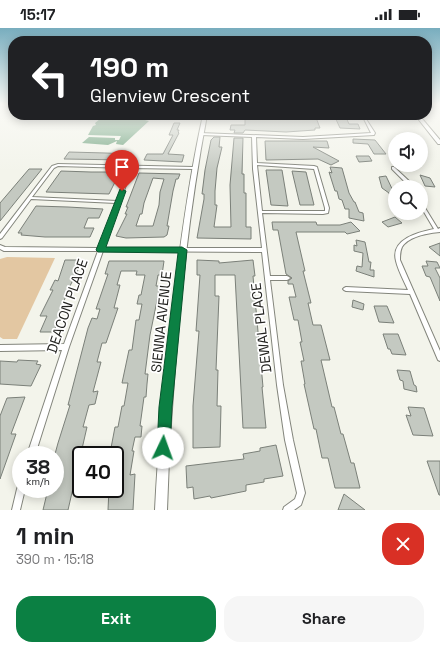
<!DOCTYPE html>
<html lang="en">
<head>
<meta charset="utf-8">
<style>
	:root { --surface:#fff; --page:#f6f6f6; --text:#202124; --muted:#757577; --accent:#0b8043 }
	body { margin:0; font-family:"Space Grotesk",sans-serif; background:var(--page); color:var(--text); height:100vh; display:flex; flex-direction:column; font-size:15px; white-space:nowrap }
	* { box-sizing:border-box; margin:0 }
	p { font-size:13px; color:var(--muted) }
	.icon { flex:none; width:22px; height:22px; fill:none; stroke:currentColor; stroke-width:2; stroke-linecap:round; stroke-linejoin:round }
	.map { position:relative; height:482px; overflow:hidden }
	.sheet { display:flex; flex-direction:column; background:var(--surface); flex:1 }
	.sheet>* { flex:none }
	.guide { position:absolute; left:8px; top:8px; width:424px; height:84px; border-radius:16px; box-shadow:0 2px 10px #0003; background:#202124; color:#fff; overflow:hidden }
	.tools { position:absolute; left:388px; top:104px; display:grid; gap:8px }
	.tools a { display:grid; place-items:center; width:40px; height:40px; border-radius:50%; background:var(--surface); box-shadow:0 2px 10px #0003; font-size:20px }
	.speed { position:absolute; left:12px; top:418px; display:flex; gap:8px; font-size:20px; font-weight:700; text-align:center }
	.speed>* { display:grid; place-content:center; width:52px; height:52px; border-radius:50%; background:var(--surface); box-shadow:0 2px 10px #0003; line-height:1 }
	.speed small { font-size:10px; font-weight:400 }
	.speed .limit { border:2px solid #111; border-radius:6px; background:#fff; color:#111 }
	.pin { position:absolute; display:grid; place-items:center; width:34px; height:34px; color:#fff; margin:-41px -17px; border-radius:50% 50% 50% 0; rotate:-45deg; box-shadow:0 0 4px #0007 }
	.pin .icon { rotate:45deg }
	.me { position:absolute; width:44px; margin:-22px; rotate:3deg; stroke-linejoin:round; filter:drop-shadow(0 0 3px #0008) }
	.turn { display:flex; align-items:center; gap:14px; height:84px; padding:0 16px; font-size:18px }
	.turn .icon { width:52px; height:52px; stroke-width:2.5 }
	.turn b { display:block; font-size:28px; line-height:34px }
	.round { display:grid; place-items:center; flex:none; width:42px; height:42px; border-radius:16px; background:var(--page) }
	.overview { display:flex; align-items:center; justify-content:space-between; height:68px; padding:0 16px }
	h1 { font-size:24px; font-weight:600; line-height:30px }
	.action { display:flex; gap:8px; margin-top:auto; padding:8px 16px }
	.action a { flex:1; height:46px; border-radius:16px; background:var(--accent); color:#fff; font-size:16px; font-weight:600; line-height:46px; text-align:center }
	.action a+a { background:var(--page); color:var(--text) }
	.status { display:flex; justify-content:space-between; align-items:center; height:28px; padding:0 20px; background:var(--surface); direction:ltr }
	.status svg { height:11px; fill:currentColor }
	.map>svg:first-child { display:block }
	.green { fill:#e3c7a2 }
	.water { fill:#70a27f }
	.building { fill:#c4c9c1; stroke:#7b8079; fill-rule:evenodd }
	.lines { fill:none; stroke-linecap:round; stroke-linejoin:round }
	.street-casing { stroke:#83857c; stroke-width:2 }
	.secondary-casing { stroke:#83857c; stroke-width:2 }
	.street { fill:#fff; fill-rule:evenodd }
	.secondary { fill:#fff; fill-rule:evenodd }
	.route { fill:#0b8043; stroke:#07532c }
	.labels { text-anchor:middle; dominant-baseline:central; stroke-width:3.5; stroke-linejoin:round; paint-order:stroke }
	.street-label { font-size:14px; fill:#232320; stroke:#fff }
</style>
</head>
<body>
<div class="status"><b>15:17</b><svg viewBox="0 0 49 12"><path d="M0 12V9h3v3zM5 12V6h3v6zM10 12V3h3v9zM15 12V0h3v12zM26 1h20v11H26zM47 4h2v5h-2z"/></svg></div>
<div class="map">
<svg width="440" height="482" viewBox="0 0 440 482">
	<rect width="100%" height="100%" fill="#f3f4eb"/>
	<path class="green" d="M7,229L55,230L17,311H3L0,309V231Z"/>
	<path class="water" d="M100,91L145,92L149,93L123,117L116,116L117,113L108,117L82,115L89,109L115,110V112H119L121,108L88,107L93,98L96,97L95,95Z"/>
	<path class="building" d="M245,87H315L320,100H315V102L286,104L245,102L243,105H234L235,102H230L231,97H245Z
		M334,87H345L349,96H358L360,101L340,100Z
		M174,95H180L177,102H179L178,104L179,105L168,126L184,127L182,134L144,132L147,126H163L173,107H169Z
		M214,109H220L219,119H222L217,140L215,163V177H217L214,199H231L230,157L234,110H243L242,146H244V165H246V199H251V211L197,210L204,171V166H202L205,142L211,112Z
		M353,111L375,112L386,126H374L368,116L353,115Z
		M265,113H327L329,120L313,119L339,133L331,137L318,131L266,132Z
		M69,124L106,125L128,126L125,132L64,131Z
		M356,128H369L372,133L359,134Z
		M330,139L342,140L349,165L354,174H355L359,184L363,185L364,193L349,190V181H345L342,172L339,171L337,163H335L329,144L332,145Z
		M29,141H42L0,193V175Z
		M266,142H282L288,178L271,177Z
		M61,143L91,144H120L109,166L46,164Z
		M292,143L306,144L314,177H300Z
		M139,145L180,146L178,151H176L173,163L167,198H169L167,207L164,209L126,210L116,208L127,186H125L128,179H126ZM153,150L164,151L160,164L159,177L153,198H136L140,186H142L144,175Z
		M420,147L430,150L435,159L425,158Z
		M386,148L395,167V180L389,165L382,160L379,149Z
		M36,178L68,179L103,181L99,190H88L84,200H94L90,209H45L21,207L22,205H18Z
		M395,189L402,195L388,199L382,194Z
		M272,194H316L317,197H340L351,194L360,203L347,206L345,204H296L305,243H303L311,275H308L313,297H321L330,332H321L332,379H334L341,406H343L351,435H354L360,460H335L328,430H322L316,401H314L304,356H305L301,333H304L300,314H302L298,292H294L289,269H296L293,256H288V253L292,250L286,246L278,202H273Z
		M356,212L365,214L369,234H371L370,242H374V249L356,243L357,238L362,239L363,225L354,223V217L357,218Z
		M440,215V228L429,219Z
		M65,232H83L67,264L54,304H40L47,288H40L53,262H50L55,252L58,253Z
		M197,232L219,233V235L253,232L255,248H253L263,359H262L266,400H243L235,247H215V268H219L216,342H218L217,378H221L220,419L193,420V378L199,303H196L200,247H197Z
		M109,233H164L162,247H158L156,258H160L150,307L145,346H148L147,356L146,369H144L140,398H142L141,409H135L132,423H134L130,447L135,446L133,482H108L109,461H115V427H111V420L115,399H118L122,378H124L128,355H122L129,322H132L136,292H139L142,276H137L139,267H141L145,247H136L137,243H121L117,257H120L114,280H118L106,315H102L97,334H101L93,364L98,363L95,376L89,377L83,399H87L68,482H43L48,461H55V426L58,415L70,377H68L88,300L92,290L97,291L100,281H96L108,246H105Z
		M426,233L437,234L440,240H435L440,250V273L430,249L426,248L422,238H428Z
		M353,272L364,276L363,282L352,279Z
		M374,278H387L394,295L379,294Z
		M383,306H398L406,327L392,326L390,321H388Z
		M18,332L38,333L36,336L41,337L31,358L0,356V333L17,334Z
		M397,342L410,343L414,357L416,358L417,364L404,361L403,353L400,352Z
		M25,369L11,406H16L0,451V388L7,370Z
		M408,379L424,380L433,408L413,407L406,387L411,388Z
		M276,417L283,448L264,451V454L246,457V463L211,470L210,468L194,471L193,459L187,460L186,438L244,431L243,426L260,423V420Z
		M427,433H440V467H439Z
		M344,466L365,482H338Z"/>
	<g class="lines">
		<defs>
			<path id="street" d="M169,87H171L170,90L168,89Z
				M365,90L366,91L375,105L374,107L303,111L256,109L257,135L314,138L317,139L329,180L328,185L323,186L262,185L270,248H287L289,249L290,250L289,251L287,252H270L283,357L293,412L305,465L301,477L294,482H283L284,479L295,471L297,465L285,412L277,357L262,224L103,223L69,319L35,427H27L62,322L0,323V317L64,316L98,223H4L0,221V217L5,219L99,220L116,175L31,171L2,210L0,211V206L52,138L58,136L193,139L195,140L193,141L132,140L104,220H262L253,141L252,109L201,107H200V105L303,109L371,105L364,91ZM257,137L314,141L325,180V183H262ZM58,138L129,140L117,173L32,169L54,140Z
				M392,139H394L409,153L413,159H409L406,155L392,141Z
				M421,175H422L438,201L440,200V204C429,205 409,208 402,219C400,223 400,228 400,232L440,323V333L438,332L410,266L346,263L344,262L343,261L344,260L346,259L408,262C404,253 398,242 396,233C390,211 419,204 434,201L421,179Z
				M21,457V461H25L20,482H12L17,461L18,458Z"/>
			<path id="secondary" d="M203,87H207C194,156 185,225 179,294C173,357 169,419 167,482H155C158,419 164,357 171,294C179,225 188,155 203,87Z
				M415,87H419L440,112V116H438Z"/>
		</defs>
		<use href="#street" class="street-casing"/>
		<use href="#secondary" class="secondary-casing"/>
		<use href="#street" class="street"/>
		<use href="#secondary" class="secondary"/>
	</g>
	<linearGradient id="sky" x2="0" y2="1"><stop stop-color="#78adbe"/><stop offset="0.53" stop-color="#fafaf6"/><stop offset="1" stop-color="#fafaf6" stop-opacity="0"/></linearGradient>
	<rect width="440" height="144" fill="url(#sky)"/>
	<path class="route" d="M120,161H122L126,163L106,219H182L187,222L172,379L170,420L168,424L163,426L159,424L157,420L159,379L178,225L98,224L96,222Z"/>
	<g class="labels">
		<g class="street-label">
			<text transform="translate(67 278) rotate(-71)">DEACON PLACE</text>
			<text transform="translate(161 294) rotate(-84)">SIENNA AVENUE</text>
			<text transform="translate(261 300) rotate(-97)">DEWAL PLACE</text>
		</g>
	</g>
</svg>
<div class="tools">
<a><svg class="icon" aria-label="sound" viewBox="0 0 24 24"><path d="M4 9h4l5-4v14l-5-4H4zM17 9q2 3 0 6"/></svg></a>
<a><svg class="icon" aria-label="search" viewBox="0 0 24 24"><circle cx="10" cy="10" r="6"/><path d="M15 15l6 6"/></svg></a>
</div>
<div class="speed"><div>38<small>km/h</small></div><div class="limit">40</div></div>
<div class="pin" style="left:122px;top:163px;background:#d93025"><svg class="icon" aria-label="arrive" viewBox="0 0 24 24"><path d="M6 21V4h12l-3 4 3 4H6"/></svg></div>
<svg class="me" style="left:163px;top:420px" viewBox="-20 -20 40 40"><circle r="19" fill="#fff"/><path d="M0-13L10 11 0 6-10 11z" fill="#0b8043"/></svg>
<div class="guide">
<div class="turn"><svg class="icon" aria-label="left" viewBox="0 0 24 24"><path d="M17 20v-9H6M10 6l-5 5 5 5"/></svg><div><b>190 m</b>Glenview Crescent</div></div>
</div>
</div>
<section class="sheet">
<div class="overview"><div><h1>1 min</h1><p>390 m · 15:18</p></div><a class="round" style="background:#d93025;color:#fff"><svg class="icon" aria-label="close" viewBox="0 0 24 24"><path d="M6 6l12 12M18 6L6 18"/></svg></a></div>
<div class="action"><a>Exit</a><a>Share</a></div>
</section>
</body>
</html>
